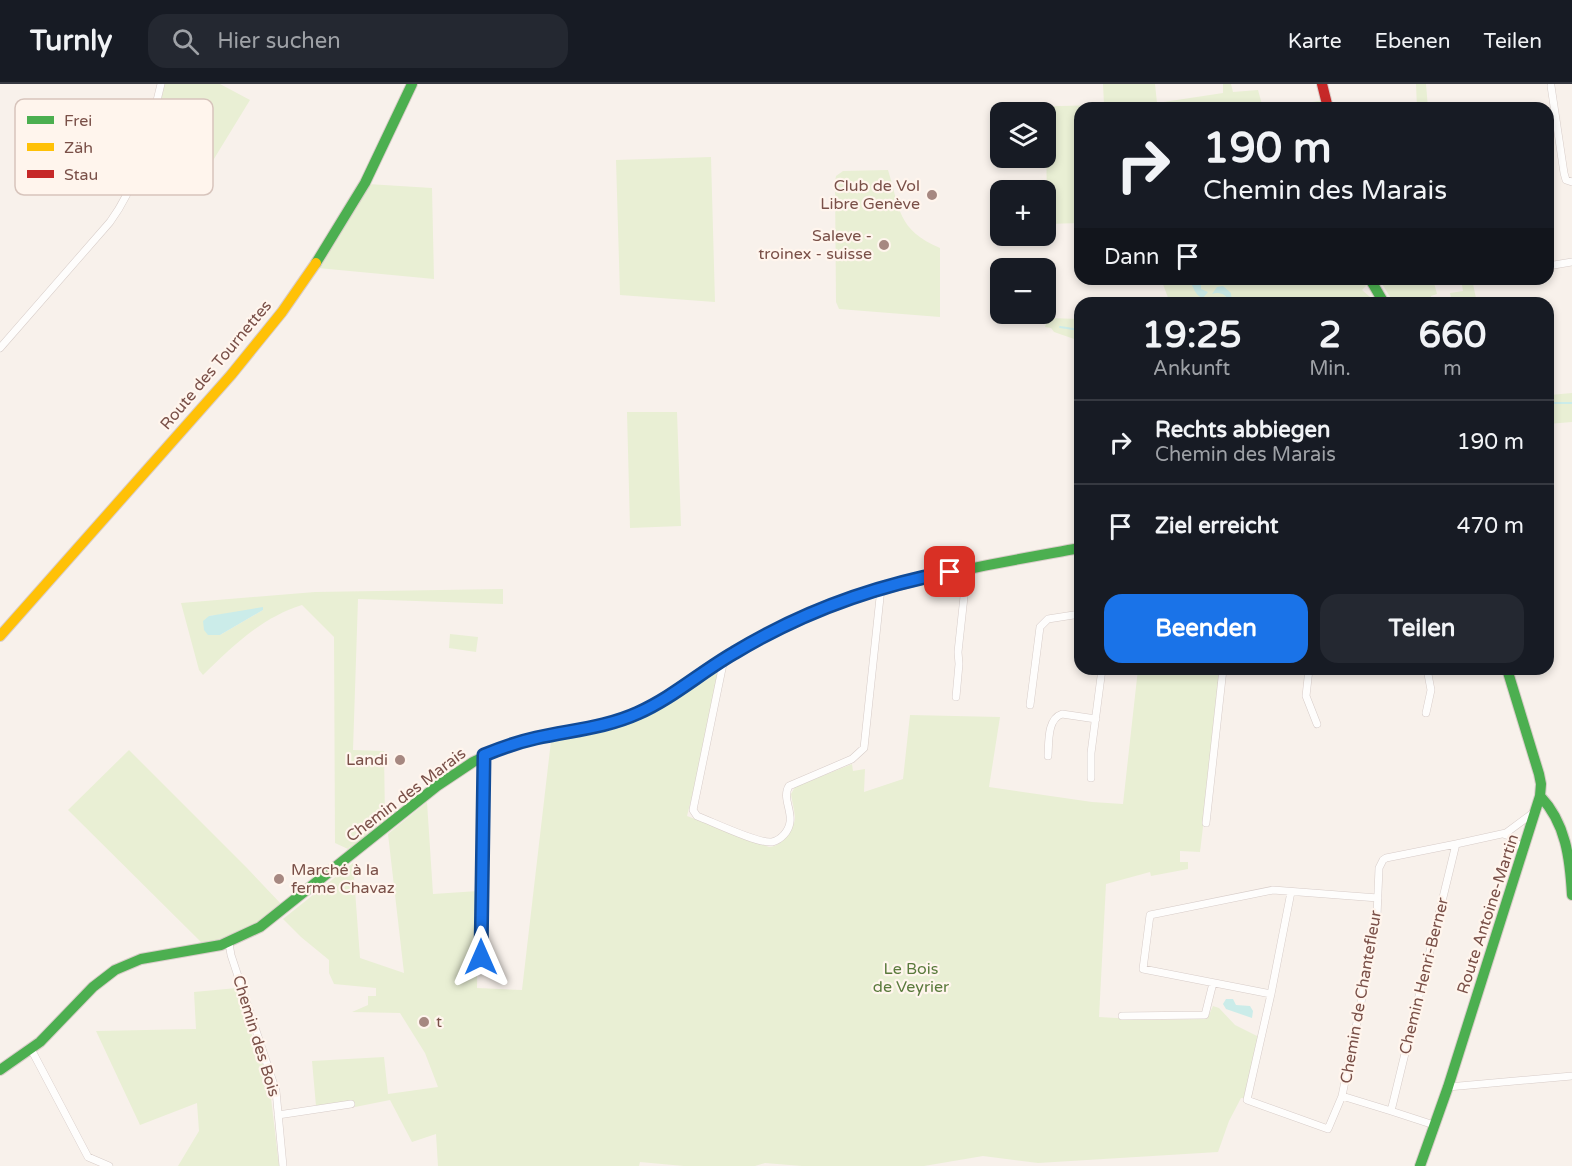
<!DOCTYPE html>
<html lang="de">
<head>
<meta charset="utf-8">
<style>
	:root { --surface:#171b24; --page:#242831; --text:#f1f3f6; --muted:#9ea1a6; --line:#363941; --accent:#1a73e8 }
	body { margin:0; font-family:"Varela Round",sans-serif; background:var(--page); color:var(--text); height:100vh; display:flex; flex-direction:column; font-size:22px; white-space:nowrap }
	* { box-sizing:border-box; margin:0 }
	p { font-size:20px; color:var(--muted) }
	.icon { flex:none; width:33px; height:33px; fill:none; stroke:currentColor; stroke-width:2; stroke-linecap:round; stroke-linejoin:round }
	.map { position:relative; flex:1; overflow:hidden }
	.side { position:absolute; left:1074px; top:213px; width:480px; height:378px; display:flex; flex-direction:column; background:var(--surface); border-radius:18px; box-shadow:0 3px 9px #0003 }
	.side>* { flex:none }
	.top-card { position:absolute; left:1074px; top:18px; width:480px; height:183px; border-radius:18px; box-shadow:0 3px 9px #0003; background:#171b24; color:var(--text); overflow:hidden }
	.tools { position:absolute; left:990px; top:18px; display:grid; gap:12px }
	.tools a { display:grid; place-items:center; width:66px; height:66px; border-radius:12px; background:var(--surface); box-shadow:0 3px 9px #0003; font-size:30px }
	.pin { position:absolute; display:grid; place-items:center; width:51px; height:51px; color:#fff; margin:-26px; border-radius:12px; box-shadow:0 3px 9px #0006 }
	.me { position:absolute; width:66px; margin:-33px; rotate:0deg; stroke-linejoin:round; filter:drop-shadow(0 0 4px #0008) }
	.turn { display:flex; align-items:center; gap:21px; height:126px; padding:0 30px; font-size:27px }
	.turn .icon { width:78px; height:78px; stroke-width:2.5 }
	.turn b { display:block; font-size:42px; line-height:51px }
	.then { display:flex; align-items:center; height:57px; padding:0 30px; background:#0003; gap:12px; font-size:22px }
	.eta { display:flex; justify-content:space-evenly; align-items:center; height:102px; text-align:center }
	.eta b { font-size:36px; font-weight:700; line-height:42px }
	.button { display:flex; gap:12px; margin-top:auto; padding:12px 30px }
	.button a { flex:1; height:69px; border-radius:18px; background:var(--accent); color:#fff; font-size:24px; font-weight:700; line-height:69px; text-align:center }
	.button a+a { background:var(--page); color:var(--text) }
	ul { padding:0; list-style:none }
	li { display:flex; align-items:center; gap:18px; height:84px; padding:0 30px; border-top:2px solid var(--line) }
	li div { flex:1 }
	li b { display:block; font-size:22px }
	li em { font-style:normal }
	header { display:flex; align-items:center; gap:36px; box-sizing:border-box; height:84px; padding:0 30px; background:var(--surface); border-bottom:2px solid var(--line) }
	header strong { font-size:28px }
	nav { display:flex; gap:33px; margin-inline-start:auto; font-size:21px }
	.search { width:420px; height:54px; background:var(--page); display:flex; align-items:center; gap:15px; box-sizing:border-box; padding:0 21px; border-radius:18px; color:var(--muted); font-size:22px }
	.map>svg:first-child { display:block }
	.green { fill:#e9efd4; fill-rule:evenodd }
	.water { fill:#cbece9 }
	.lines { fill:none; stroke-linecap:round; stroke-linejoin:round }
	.stream { stroke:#cbece9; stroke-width:2 }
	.street-casing { stroke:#d7ccc8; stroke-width:8 }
	.fast-casing { stroke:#d9cdc9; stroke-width:12 }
	.slow-casing { stroke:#d9cdc9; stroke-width:12 }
	.jam-casing { stroke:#d9cdc9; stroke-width:12 }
	.street { stroke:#fefdfc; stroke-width:7 }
	.fast { stroke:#4caf50; stroke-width:10 }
	.slow { stroke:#ffc107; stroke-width:10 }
	.jam { stroke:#c62828; stroke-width:10 }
	.route-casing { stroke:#114b97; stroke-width:15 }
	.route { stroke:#1a73e8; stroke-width:10 }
	.poi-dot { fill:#a68881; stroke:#fff5ed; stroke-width:2 }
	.labels { text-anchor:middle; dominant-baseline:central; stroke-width:4.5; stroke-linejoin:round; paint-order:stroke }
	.poi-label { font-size:16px; fill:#7a5048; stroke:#fff5ed; text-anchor:end }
	.street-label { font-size:16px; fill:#7a5048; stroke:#fff5ed }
	.park-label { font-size:16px; fill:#5a7a3c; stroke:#fff5ed }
	.key { fill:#fff5ed; stroke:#d7c4bc; stroke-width:1.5 }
	.key-label { font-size:16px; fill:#7a5048 }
</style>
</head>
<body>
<header>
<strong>Turnly</strong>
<div class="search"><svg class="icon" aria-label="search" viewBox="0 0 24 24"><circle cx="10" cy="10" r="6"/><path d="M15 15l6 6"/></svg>Hier suchen</div>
<nav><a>Karte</a><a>Ebenen</a><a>Teilen</a></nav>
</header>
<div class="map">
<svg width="1572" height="1082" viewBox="0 0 1572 1082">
	<rect width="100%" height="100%" fill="#f8f1eb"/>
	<path class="green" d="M165,0H220L250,16L201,96L148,68Z
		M1103,0H1155L1157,19L1223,9V0H1231L1233,8L1258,6L1263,24H1080V139L1047,140L1046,29L1016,27V23L1104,21Z
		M1416,0H1426L1428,24H1417Z
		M1323,16L1324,24H1280Z
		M711,73L715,218L620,211L616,76Z
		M888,86C900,124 897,146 940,164V233L839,225L836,218L835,98L836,92L843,87Z
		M368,100L432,104L434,195L318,184Z
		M1161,195H1362L1366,202L1362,206L1377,219H1170Z
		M1379,195H1450L1434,199L1437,210L1431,212L1432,219H1394Z
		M1461,195H1472L1477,219H1452L1450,209L1463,207Z
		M1048,234L1080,235V257L1054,248L1051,244L1045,243Z
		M1572,309V338L1548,340V314H1550V311Z
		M627,328H677L681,442L630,444Z
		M503,505V520L358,515L353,666L384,667L385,737L380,744L350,766V763L348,765L335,759L334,553L302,521C261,534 234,561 203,591L199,586L181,519L315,508ZM263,526L220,551L209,532Z
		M450,550L478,553L476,568L449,564Z
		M717,585L718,594L702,674L687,732L769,763C781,763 793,747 795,735C795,728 792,717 791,710L795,703L852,680L853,687L865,685L864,708L903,695L910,631L1000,633L989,703L1092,718L1123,720L1138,585H1222L1200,768L1180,767V778H1188V785L1151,792L1150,788L1106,800L1099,933L1151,936L1207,935L1213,922L1219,924L1235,941L1259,953L1244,1014H1241L1229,1037L1218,1068L1038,1079L983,1072L924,1082H802L765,1079L755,1082H684L640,1078L639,1082H438L436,1050L412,1058L390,1016L355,1023L353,1018L316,1022L312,977L384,973L388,1010L438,1003L425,969L400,929L352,928L368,921V912H376V904L334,900L329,889V876L301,853L283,835L353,779L360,874L404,889L388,750L427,718L433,810L478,807L477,904L522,906L551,657C571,653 592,652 611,646C651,633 683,608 717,585Z
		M129,666L247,784L282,821C260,838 231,857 203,860L68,726Z
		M237,904L253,954L269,997L279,1082H178L199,1047L197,1019L140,1041L96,947L196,945L194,908Z"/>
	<path class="water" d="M1189,195H1201V205L1208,208L1203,214C1195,212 1193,202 1189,195Z
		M1223,202L1231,209L1232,219H1229C1228,211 1220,207 1212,210L1217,203Z
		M263,523V526L220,551H208L204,546L203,537L209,532Z
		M1226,915H1233L1236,921L1250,922L1253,927L1252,934L1226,925L1223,920Z"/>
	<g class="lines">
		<path class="stream" d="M1060,243L1080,246
			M1548,319H1572"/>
		<defs>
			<path id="street" d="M1551,2L1564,89L1566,96L1572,98
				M1548,182L1572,178
				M0,264L110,138C140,97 149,49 161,0
				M724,575L693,726L697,732C713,738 758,760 772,758C781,756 789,747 790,738C792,726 782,713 789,702L852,675L864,664L881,504
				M1309,585L1306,612L1317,640
				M956,613L959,580L958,568L967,485
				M1030,621L1040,543L1048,535L1080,530
				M1426,629L1431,606L1427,585
				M1048,672C1049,658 1047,635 1062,630L1096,635
				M1091,694V669L1102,585
				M1206,739L1223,585
				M1503,750L1509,752L1524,766
				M1291,808L1271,910L1247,1016L1328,1045L1342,1012
				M229,859L231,871L276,1007L283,1082
				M481,873L485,671
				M1271,910L1143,885L1150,831L1273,806L1378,814
				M1122,932L1205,931L1213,899
				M31,965L88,1073L109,1082
				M1448,1003L1572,992
				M1391,1027L1342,1012L1372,864L1377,832L1379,784L1383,776L1386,774L1456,760
				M278,1031L351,1020
				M1434,1041L1391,1027L1456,760L1506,749L1533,729"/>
			<path id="fast" d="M316,179L365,99L412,0
				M1370,195L1384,219
				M838,519C917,492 998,479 1080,464
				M1540,712C1566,739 1570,775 1572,811
				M0,986L40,958L93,903L115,886L141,875L221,861L260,843L437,702L473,678L494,668
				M1420,1082L1448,1003L1540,712L1541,700L1539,690L1507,585"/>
			<path id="slow" d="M0,552L231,291L282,228L316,179"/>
			<path id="jam" d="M1322,0L1328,24
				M494,668C540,646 593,651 639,629C666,616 690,596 716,580C754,555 795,534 838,519"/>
		</defs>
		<use href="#street" class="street-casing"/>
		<use href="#fast" class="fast-casing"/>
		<use href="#slow" class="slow-casing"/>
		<use href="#jam" class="jam-casing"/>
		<use href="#street" class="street"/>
		<use href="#fast" class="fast"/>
		<use href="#slow" class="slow"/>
		<use href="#jam" class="jam"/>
	</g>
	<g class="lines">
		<defs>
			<path id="route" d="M481,873L484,671C501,664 518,658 536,654C571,646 605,644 638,629C672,614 701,588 734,569C800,529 874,502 950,488"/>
		</defs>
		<use href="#route" class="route-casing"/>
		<use href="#route" class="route"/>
	</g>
	<g class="poi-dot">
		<circle cx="932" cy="111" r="6"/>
		<circle cx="884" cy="161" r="6"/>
		<circle cx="400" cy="676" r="6"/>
		<circle cx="279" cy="795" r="6"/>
		<circle cx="424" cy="938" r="6"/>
	</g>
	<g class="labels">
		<g class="poi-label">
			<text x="920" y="102">Club de Vol<tspan x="920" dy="18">Libre Genève</tspan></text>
			<text x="872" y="152">Saleve -<tspan x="872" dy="18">troinex - suisse</tspan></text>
			<text x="388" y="676">Landi</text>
			<text x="291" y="786" text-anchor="start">Marché à la<tspan x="291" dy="18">ferme Chavaz</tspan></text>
			<text x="436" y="938" text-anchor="start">t</text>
		</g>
		<g class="street-label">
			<text transform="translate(216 281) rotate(-50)">Route des Tournettes</text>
			<text transform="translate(406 711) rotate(-37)">Chemin des Marais</text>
			<text transform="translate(1488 830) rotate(-72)">Route Antoine-Martin</text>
			<text transform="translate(1424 892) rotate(-76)">Chemin Henri-Berner</text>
			<text transform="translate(1361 913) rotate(-80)">Chemin de Chantefleur</text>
			<text transform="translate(256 952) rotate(73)">Chemin des Bois</text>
		</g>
		<g class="park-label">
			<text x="911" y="885">Le Bois<tspan x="911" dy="18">de Veyrier</tspan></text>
		</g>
	</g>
	<rect x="15" y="15" width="198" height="96" rx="9" class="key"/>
	<rect x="27" y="32" width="27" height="8" fill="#4caf50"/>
	<rect x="27" y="59" width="27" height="8" fill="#ffc107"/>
	<rect x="27" y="86" width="27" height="8" fill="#c62828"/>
	<g class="key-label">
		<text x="64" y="42">Frei</text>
		<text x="64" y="69">Zäh</text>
		<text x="64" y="96">Stau</text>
	</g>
</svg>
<div class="tools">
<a><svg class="icon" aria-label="layers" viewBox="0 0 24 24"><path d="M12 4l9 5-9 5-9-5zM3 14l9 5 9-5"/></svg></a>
<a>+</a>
<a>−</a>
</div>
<div class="pin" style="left:950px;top:488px;background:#d93025"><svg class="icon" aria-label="arrive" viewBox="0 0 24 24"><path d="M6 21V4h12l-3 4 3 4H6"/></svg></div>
<svg class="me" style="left:481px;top:873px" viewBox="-20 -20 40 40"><path d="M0-17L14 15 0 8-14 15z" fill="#1a73e8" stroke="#fff" stroke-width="4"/></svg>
<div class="top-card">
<div class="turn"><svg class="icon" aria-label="right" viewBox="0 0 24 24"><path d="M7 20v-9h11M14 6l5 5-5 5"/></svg><div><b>190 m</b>Chemin des Marais</div></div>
<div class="then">Dann<svg class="icon" aria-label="arrive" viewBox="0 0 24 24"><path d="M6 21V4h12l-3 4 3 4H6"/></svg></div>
</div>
<section class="side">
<div class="eta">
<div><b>19:25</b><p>Ankunft</p></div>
<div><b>2</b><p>Min.</p></div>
<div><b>660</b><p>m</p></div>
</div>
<ul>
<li><svg class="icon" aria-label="right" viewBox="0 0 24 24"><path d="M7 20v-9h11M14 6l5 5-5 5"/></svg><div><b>Rechts abbiegen</b><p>Chemin des Marais</p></div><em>190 m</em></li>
<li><svg class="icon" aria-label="arrive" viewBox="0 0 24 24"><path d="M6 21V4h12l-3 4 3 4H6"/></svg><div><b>Ziel erreicht</b></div><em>470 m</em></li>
</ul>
<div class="button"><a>Beenden</a><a>Teilen</a></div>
</section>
</div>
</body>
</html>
